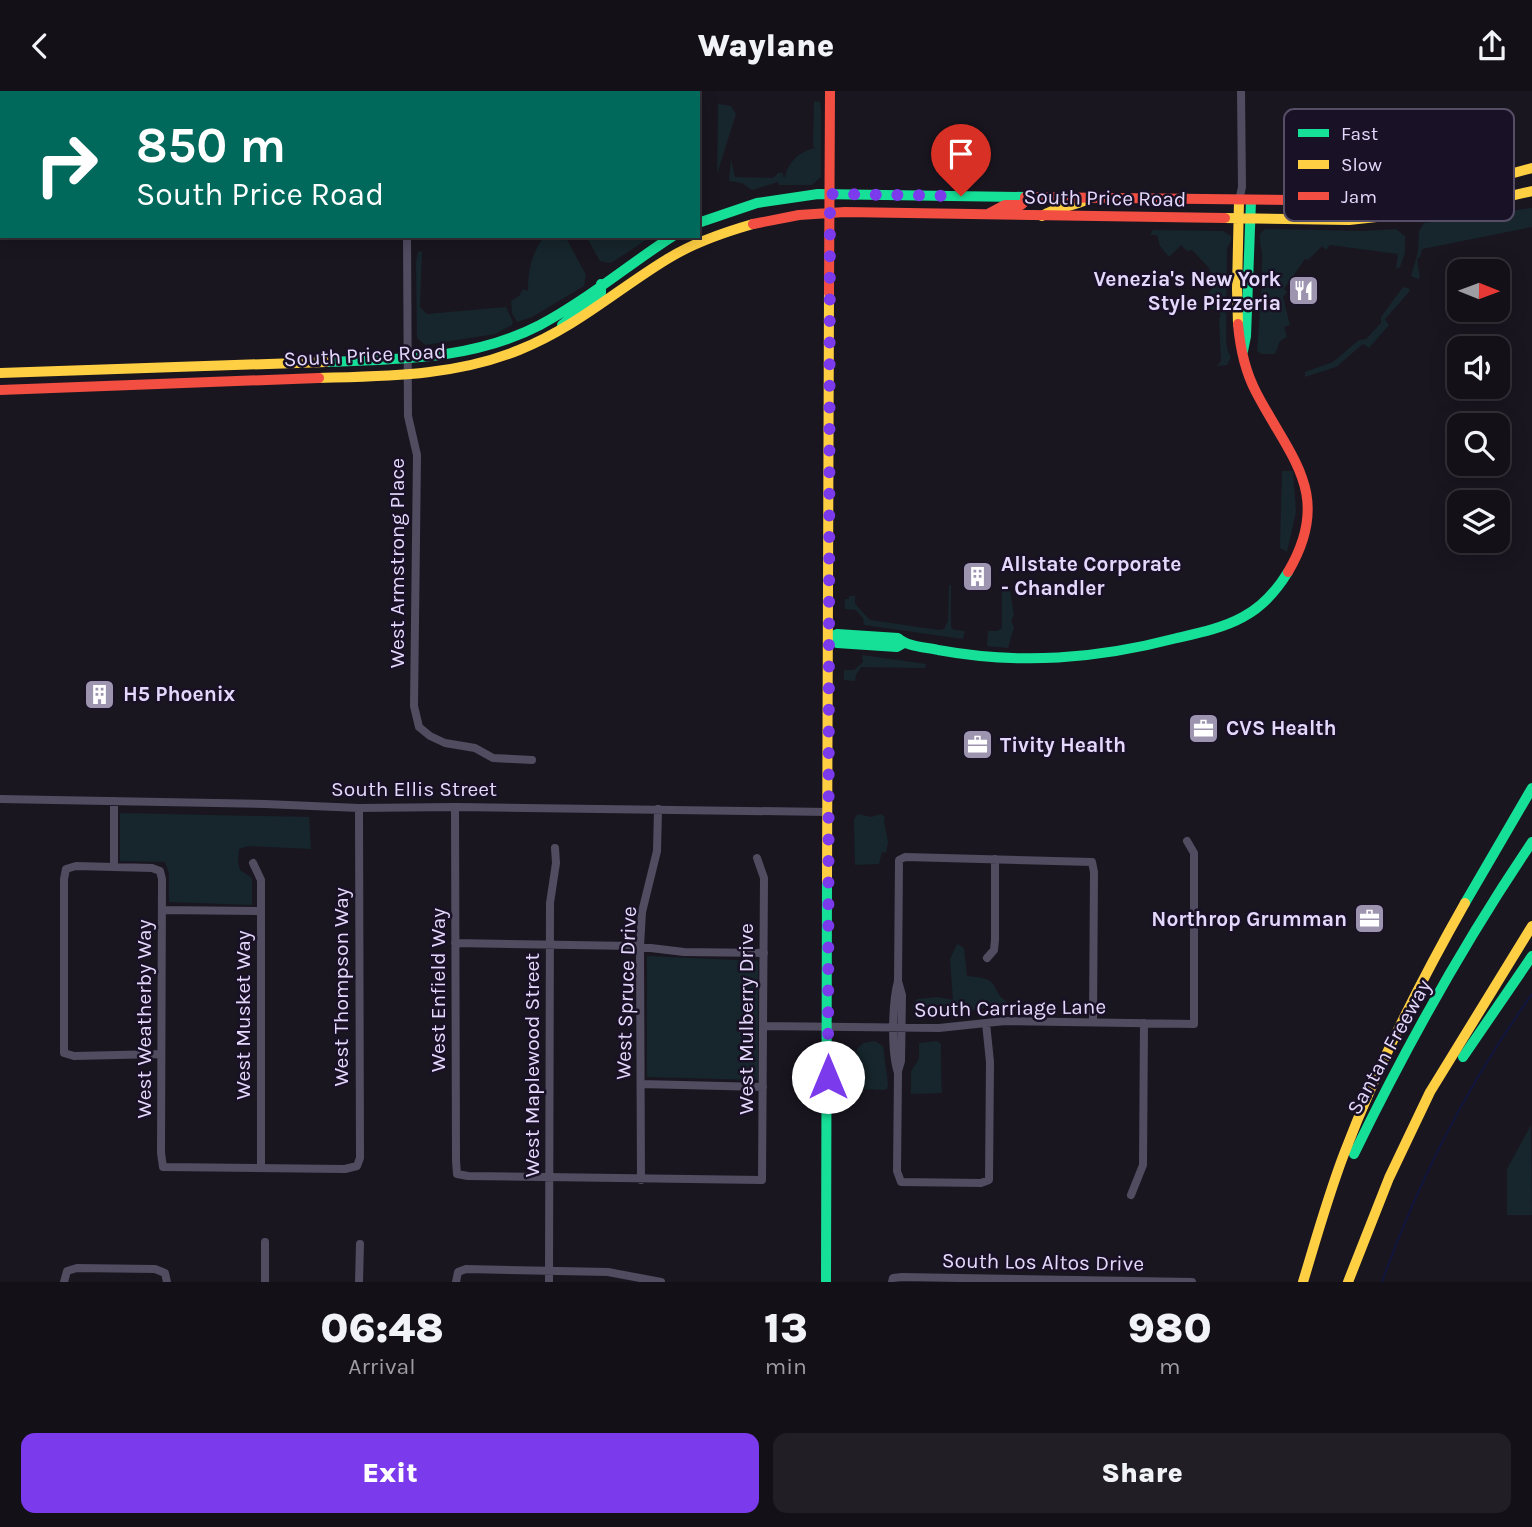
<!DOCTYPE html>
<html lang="en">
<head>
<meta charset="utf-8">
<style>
	:root { --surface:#141018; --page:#211e25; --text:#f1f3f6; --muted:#9d9da2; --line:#333037; --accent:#7c3aed }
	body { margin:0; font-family:Karla,sans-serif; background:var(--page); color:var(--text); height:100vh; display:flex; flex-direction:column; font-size:26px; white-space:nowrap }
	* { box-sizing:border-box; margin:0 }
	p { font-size:23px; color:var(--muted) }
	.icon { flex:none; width:38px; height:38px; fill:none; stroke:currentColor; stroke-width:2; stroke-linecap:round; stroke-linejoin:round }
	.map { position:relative; height:1191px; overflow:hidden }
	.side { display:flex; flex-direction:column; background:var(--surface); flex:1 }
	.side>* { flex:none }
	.top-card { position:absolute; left:0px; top:0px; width:700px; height:147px; box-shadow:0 4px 18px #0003,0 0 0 2px var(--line); background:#00695c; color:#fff; overflow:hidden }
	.needle { width:46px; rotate:91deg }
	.buttons { position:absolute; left:1447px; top:168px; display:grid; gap:14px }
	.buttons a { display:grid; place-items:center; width:63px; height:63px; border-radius:14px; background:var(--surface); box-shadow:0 4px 18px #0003,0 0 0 2px var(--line); font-size:35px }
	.pin { position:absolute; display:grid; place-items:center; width:60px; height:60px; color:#fff; margin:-72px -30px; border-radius:50% 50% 50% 0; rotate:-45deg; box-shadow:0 0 7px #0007 }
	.pin .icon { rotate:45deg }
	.me { position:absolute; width:77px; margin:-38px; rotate:0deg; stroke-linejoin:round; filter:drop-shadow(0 0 5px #0008) }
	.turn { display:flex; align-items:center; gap:24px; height:147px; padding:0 21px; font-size:32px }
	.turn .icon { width:91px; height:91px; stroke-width:2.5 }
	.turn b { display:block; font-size:49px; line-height:60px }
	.eta { display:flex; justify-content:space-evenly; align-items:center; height:119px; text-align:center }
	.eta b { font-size:42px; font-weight:800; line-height:49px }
	.cta { display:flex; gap:14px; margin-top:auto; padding:14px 21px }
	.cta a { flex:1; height:80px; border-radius:14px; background:var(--accent); color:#fff; font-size:28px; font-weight:800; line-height:80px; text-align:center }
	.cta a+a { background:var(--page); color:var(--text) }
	header { display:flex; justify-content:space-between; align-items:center; height:91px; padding:0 21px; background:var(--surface); font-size:32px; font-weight:800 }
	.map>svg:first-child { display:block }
	.green { fill:#16262c }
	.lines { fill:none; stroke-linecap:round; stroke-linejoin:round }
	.stream { stroke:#10153d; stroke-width:2 }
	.street { stroke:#514c60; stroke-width:8 }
	.fast { stroke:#16e098; stroke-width:10 }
	.slow { stroke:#ffcf43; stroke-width:10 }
	.jam { stroke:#f24e42; stroke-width:10 }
	.route { stroke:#7c3aed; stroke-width:12; stroke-dasharray:0 21.6 }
	.labels { text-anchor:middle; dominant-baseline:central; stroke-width:5; stroke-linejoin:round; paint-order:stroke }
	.street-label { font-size:21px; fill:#e4d8fc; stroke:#191125 }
	.poi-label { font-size:21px; font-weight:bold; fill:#e4d8fc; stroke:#191125; text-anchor:start }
	.key { fill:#191125; stroke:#564d66; stroke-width:2 }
	.key-label { font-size:19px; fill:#e4d8fc }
</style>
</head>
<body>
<header><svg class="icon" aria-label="back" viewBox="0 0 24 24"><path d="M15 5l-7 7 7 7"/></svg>Waylane<svg class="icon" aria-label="share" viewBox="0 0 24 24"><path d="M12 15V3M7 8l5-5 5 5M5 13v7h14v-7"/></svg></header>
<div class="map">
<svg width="1532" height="1191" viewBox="0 0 1532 1191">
	<rect width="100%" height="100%" fill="#1a1620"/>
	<path class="green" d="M814,10L820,11L821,20V86L812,94H779L778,91L752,99L742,92L729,90L731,68L735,86L773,87L778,82H783V86H785C788,71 800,60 815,57L813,55Z
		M718,13L731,15L736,23L717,83Z
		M1532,117V136L1422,158L1420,166L1417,168L1420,187L1418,188L1411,185L1418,161L1419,140L1424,132Z
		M1265,138L1364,140L1396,138L1405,145V162L1400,176L1396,178L1398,163L1330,154L1326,159L1322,155L1308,169L1305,168L1284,198L1287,201L1283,206L1290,234L1284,236L1287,246L1280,250L1275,263H1261L1257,260C1259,230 1262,200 1262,170C1263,160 1259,153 1260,143Z
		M1153,139L1223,140L1231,145V151L1227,157L1226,250L1228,261L1231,266L1227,274L1217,275L1221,270L1219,228L1221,224L1217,219L1211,218L1207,203L1218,192L1210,183V178L1192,159L1187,160L1181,154L1169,166L1160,155L1157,144H1150Z
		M545,145H565L586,184L584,195L532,226L517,231L512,222L511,210L519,205L523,198L528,200C528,180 531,162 545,145Z
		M586,145H652L611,172L600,170Z
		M422,160L420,216L427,223L506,216L513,231L512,234L495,243L425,254L417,247L416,171L418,161Z
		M1403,196L1410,198L1409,201L1385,228L1389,234L1369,257L1363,253L1336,276L1305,286V281L1333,271L1359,249L1366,248L1381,232V226Z
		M1282,380H1293L1296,421L1287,461L1280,457Z
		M949,494H951V536L954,539L965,540L963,548L864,534L863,527L856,519L845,518V508H849V505H855V513L870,529L939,539L944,538L948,530Z
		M1002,498L1010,499L1014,524L1011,530L1014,536L1008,557L987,555L988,540H997L1002,537Z
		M862,564L926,573L925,577L861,576L856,584L855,590L844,589V579H854L863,571Z
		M120,722L309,726L311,758L248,755L239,758L238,771L240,779L252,787V814L169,811V783L165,771L120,770Z
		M858,723L871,726L881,723L885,726L884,731L888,751L886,762L882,761L879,773L855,774L854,728Z
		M957,853L964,857L967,885C975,886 985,886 991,891C998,898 996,904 1006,910V916L1003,918L993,915L974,919L963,917L953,921L917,923L912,915L917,908L937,906L953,909L950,868Z
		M647,865L758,870V989L647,986Z
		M875,950L883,955L888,993L887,998L883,999L861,998L853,992L857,958L863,952Z
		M937,950L941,953C941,969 941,986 942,1002L911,1003V980L919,968V952Z
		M1531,1034L1532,1124H1507V1078Z"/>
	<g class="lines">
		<path class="stream" d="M1382,1191C1419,1087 1468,993 1532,903"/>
		<path class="street" d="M408,2V0
			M1239,110L1242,96L1241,0
			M407,145L408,325L417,364L414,615L419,636L430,645L445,652L475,657L493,667L532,669
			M0,708L265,713L359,717L455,716L828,721
			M455,716L456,1070L457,1083L468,1085L762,1089L764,787L757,767
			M253,772L261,789V1076
			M114,776V710
			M162,819L261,820
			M455,852L634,855L684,861L764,862
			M987,867L994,859L995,849V768
			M898,890L902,904L901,970L898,980
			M986,932L990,971L989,1089L981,1092L901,1091L897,1080L898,982C891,961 892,912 898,890L899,769L905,766L1092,771L1094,781L1093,931
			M763,935L939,937L1005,930L1194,933V762L1187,750
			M161,963L74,965L64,962V788L66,778L76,775L152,777L160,780L162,788L161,1062L163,1076L345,1078L357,1075L360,1067L359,717
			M641,993L763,996
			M641,1089L640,855L642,821L657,760L658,718
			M1131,1104L1143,1074L1144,932
			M64,1191L67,1180L77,1177L155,1178L165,1182L167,1191
			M265,1191V1151
			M359,1191L360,1153
			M456,1191L458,1181L466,1178L608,1181L661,1191
			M549,1191L550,812L556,772L555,757
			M892,1191L893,1187L902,1186L1192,1191"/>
		<path class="fast" d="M698,132L757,112L818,103L1025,106
			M562,234L601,203V193
			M1243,260L1246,245L1251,110
			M326,271C399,268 473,269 540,234C587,209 628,174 673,145
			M828,547L837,543L898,547C908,556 925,556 938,559C1020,574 1097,568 1177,547C1199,542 1223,537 1243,526C1262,516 1277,499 1288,481
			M828,547L837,552L897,556L904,552
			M1465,812L1532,697
			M1463,966L1532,865
			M1354,1063C1406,956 1465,850 1532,751
			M826,1191L827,790"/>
		<path class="slow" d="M1293,109L1367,110L1451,99L1532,77
			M1042,125C1056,115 1075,116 1090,107
			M1225,127L1349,129L1459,117L1532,100
			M1238,233L1237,198L1239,110
			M0,282L326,271
			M319,287C388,285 455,285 519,259C575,237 619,197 669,167C695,151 725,141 753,133
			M827,790L829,202
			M1303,1191C1316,1148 1328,1105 1344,1063C1377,976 1419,893 1465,812
			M1348,1191L1389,1087L1430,1001L1532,835"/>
		<path class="jam" d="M1025,106L1293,109
			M988,123L1005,114H1021L1030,106
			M753,133L799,124L845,121L1225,127
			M829,202L830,0
			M1238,233C1240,256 1245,280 1256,301C1290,367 1334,403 1288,481
			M0,299L319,287"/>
	</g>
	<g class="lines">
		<path class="route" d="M828,986L830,103L961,105"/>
	</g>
	<defs>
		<symbol id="restaurant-square" viewBox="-11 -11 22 22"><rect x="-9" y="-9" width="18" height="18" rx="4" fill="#9d94af" stroke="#191125"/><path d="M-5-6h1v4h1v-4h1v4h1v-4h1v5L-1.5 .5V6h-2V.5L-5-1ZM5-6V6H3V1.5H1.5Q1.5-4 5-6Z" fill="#fff"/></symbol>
		<symbol id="building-square" viewBox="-11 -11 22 22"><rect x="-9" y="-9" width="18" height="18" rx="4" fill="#9d94af" stroke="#191125"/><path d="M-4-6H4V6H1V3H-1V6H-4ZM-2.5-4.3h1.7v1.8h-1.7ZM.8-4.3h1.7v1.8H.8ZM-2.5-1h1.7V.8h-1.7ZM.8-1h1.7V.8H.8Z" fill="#fff"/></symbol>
		<symbol id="office-square" viewBox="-11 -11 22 22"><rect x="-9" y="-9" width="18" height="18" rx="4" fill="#9d94af" stroke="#191125"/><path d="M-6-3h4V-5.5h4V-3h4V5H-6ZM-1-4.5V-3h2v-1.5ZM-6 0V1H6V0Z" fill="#fff"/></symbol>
	</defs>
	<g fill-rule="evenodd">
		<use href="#restaurant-square" x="1286" y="182" width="35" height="35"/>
		<use href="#building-square" x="960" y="468" width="35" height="35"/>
		<use href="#building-square" x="82" y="586" width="35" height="35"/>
		<use href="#office-square" x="1186" y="620" width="35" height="35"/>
		<use href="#office-square" x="960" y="636" width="35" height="35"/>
		<use href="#office-square" x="1352" y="810" width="35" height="35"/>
	</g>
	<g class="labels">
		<g class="street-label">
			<text transform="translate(1105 107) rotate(1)">South Price Road</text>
			<text transform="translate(365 264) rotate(-3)">South Price Road</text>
			<text transform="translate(397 472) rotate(-90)">West Armstrong Place</text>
			<text x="414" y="698">South Ellis Street</text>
			<text transform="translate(341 896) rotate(-90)">West Thompson Way</text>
			<text transform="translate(438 899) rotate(-90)">West Enfield Way</text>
			<text transform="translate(626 902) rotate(-88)">West Spruce Drive</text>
			<text transform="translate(1010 917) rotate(-1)">South Carriage Lane</text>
			<text transform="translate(243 924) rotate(-90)">West Musket Way</text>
			<text transform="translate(144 928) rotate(-90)">West Weatherby Way</text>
			<text transform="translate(746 928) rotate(-90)">West Mulberry Drive</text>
			<text transform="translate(1389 956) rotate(-61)">Santan Freeway</text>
			<text transform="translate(532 974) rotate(-90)">West Maplewood Street</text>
			<text transform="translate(1043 1171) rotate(1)">South Los Altos Drive</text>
		</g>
		<g class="poi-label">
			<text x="1281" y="188" text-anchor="end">Venezia's New York<tspan x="1281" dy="24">Style Pizzeria</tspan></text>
			<text x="1001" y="473">Allstate Corporate<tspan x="1001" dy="24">- Chandler</tspan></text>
			<text x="123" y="603">H5 Phoenix</text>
			<text x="1226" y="637">CVS Health</text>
			<text x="1000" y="654">Tivity Health</text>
			<text x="1347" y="828" text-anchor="end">Northrop Grumman</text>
		</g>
	</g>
	<rect x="1284" y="18" width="230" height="112" rx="10" class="key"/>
	<rect x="1298" y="38" width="31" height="8" fill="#16e098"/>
	<rect x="1298" y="69" width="31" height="9" fill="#ffcf43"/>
	<rect x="1298" y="101" width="31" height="8" fill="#f24e42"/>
	<g class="key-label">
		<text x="1341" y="49">Fast</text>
		<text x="1341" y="80">Slow</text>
		<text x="1341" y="112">Jam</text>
	</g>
</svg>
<div class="buttons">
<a><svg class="needle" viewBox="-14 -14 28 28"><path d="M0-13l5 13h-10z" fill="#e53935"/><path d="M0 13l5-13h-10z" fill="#9d9da2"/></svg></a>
<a><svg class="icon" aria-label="sound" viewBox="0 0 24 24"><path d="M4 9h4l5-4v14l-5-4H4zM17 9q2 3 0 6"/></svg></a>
<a><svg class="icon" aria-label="search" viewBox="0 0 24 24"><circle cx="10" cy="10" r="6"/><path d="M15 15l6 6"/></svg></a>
<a><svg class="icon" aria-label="layers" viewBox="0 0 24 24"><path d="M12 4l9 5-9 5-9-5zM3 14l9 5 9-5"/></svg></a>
</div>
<div class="pin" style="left:961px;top:105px;background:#d93025"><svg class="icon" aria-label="arrive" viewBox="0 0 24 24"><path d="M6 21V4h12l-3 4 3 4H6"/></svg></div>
<svg class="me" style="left:828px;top:986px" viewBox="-20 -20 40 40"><circle r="19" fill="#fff"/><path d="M0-13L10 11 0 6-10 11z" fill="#7c3aed"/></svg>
<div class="top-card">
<div class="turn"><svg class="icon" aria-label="right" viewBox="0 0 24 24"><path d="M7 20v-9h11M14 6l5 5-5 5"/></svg><div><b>850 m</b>South Price Road</div></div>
</div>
</div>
<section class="side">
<div class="eta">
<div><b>06:48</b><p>Arrival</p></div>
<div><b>13</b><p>min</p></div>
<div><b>980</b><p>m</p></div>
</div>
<div class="cta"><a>Exit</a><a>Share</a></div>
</section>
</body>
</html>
